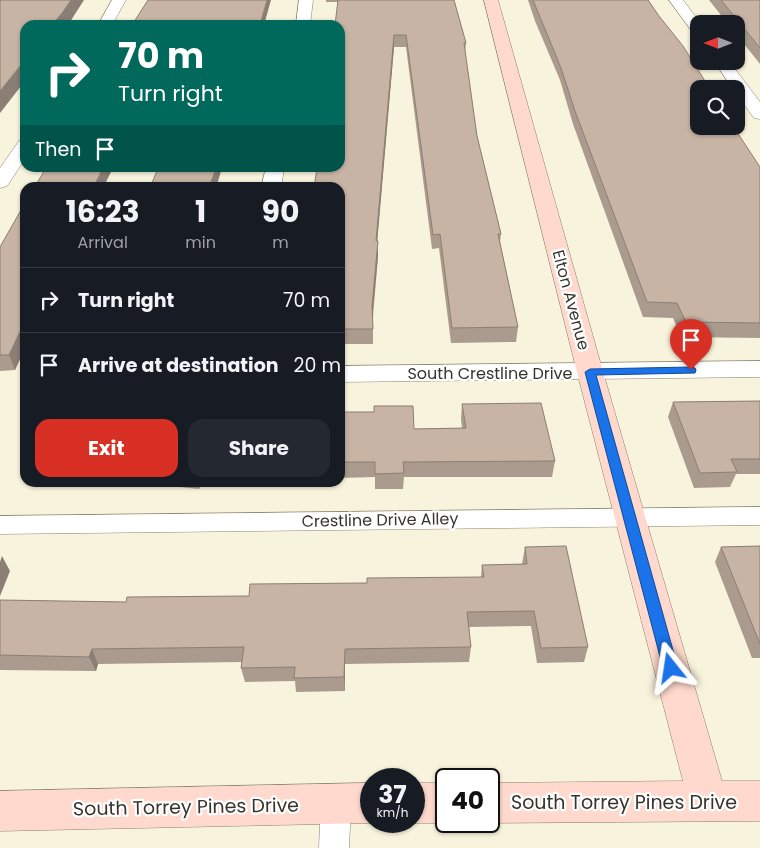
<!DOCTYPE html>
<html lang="en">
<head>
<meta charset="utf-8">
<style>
	:root { --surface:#171b24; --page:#242831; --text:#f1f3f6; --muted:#9ea1a6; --line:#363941; --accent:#d93025 }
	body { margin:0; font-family:Poppins,sans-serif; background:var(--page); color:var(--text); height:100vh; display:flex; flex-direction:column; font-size:19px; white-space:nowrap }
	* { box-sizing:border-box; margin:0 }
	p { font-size:16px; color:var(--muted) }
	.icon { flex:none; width:28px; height:28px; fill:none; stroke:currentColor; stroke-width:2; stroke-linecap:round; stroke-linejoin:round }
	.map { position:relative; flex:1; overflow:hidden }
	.drawer { position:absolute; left:20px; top:182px; width:325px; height:305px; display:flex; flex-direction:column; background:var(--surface); border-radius:15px; box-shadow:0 1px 4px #0004 }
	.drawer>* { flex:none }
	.hud { position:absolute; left:20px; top:20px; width:325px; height:152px; border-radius:15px; box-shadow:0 1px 4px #0004; background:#00695c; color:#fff; overflow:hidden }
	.needle { width:32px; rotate:270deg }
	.fabs { position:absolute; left:690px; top:15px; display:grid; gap:10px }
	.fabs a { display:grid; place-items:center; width:55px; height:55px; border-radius:10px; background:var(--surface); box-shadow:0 1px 4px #0004; font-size:25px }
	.speed { position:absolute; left:360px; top:768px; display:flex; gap:10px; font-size:25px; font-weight:700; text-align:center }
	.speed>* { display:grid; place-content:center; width:65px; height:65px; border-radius:50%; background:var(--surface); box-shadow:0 1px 4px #0004; line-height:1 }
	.speed small { font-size:12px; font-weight:400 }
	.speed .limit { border:2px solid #111; border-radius:8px; background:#fff; color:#111 }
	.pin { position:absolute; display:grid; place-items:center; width:42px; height:42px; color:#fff; margin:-51px -21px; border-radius:50% 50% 50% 0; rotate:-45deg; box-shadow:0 0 5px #0007 }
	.pin .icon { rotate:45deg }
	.me { position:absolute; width:55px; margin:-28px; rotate:345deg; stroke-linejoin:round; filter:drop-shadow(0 0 4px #0008) }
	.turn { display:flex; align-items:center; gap:18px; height:105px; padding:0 15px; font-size:22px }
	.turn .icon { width:65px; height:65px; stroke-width:2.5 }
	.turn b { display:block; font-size:35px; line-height:42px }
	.then { display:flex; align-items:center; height:48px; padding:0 15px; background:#0003; gap:10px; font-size:19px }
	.eta { display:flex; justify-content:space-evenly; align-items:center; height:85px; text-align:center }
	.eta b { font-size:30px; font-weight:700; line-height:35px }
	.action { display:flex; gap:10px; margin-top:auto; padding:10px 15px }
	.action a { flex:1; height:58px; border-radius:15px; background:var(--accent); color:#fff; font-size:20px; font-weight:700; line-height:58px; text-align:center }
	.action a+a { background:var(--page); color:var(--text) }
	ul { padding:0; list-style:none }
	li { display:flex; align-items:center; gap:15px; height:65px; padding:0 15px; border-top:1px solid var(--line) }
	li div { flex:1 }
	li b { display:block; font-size:19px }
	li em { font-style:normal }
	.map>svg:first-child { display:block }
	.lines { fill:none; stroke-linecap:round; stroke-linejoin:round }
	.lane-casing { stroke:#87826d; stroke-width:1 }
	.street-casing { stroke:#87826d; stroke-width:1 }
	.secondary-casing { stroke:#87826d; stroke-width:1 }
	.lane { fill:#fff; fill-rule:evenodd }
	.street { fill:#fff; fill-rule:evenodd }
	.secondary { fill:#ffd9cd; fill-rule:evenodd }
	.wall { fill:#ab9b8e }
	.shaded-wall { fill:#8b7e74 }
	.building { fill:#c7b4a5; stroke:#8b7e74 }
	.route { fill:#1a73e8; stroke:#114b97 }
	.labels { text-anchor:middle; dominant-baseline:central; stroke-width:4.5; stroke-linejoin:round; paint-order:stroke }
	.street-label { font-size:16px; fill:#36342b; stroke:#fff }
	.near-street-label { font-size:19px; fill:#36342b; stroke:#fff }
</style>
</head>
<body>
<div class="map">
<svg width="760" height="848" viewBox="0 0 760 848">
	<rect width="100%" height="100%" fill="#f8f3dc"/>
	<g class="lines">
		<defs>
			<path id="lane" d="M760,507V525L0,534V516Z
				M336,788L346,793L351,803L349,848H319L321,803L326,793Z"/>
			<path id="street" d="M112,0H126L112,25H98Z
				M299,0H313L310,25H296Z
				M669,0H683L701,24H699V35L694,34Z
				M714,61H729L760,102V119L754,118L736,93V89H733Z
				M25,140V159L7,186L0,188V168L19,141Z
				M266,168H284L281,188H261Z
				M760,361V377L340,382V366Z"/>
			<path id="secondary" d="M484,0H498L603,372L722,781H760V821L489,823L485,821H489V783L683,781L577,372Z
				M371,783V821H375L371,823L0,831V791Z
				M414,783H446V821H450L446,823H414L410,821H414Z"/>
		</defs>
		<use href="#lane" class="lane-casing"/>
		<use href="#street" class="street-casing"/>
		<use href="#secondary" class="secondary-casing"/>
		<use href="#lane" class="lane"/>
		<use href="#street" class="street"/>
		<use href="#secondary" class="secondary"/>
	</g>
	<path class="wall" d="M326,0H454L466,43L465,52L477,136L501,234L500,242L518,327L516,342L451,343L439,248L432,249L406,47H394L377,241L378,256L373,317V344H340V168L338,2H326Z
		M528,0H648L699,89L760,167V338L681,337L673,318L643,317L573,124L560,80L535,21Z
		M709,0H760V64L736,34V24H728Z
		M25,203V348L15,370L0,371V247Z
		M760,401V474H736L730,487L694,488L668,417L673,402Z
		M462,404L555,461L552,477H404L403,489H375V477L340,478V412L414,429L462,428L461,419Z
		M169,482H201L199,489L170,486Z
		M760,546V658H752L715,562L721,547Z
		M525,547L588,647L584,662L537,663L531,626L469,627L471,647L469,662L345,664V691L296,692L295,681L245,682L241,668L242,662L98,664L96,671L0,670V600L126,602L249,596L367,583L481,577L482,565L522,564Z"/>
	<path class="shaded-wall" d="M71,0H84L68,25H52Z
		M267,0H271L264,25H260Z
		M394,35V47L376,256V241Z
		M25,60V81L0,113V91Z
		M103,168H113L103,188H93Z
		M216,168H222L216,188H209Z
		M378,241V256L372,320V306Z
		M25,321V348L15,370L9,355Z
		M198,482H201L199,489Z
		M2,556L10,571L0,596V562Z
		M92,649L98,664L96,671L89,657Z
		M345,649V691L344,677Z"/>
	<path class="building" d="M0,0H71L63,12L52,25H25V60L0,91Z
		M148,0H267L260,25H132Z
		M338,0H454L466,43H464L477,136L501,234H498L518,327L452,328L440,234L433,235L406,35H394L376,241H378L372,306L373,329H340V188H314L317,168H340V25H335Z
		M533,0H648L659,16L683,46L710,89H699V126H733L760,167V323L686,322L677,303L647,302L575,111L561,68Z
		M721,0H760V48Z
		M46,168H103L93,188H34Z
		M158,168H216L209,188H150Z
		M25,203V321L9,355H0V247Z
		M760,401V459H731L737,472L700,473L673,402Z
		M541,403L555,461L403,462L404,473L375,474V462H340V412H374V406H413L414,429L466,428L462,404Z
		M566,546L588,647L541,648L534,611L467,612L471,647L345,649L344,677L294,678L295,667L241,668L244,647L92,649L89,657L0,655V600L126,602L127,597L249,596L250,584L367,583V578L484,577L482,565L527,564L525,547Z
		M760,546V644L721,547Z"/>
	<path class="route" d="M691,367L695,368L696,370L695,373L596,375L678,668L676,673L671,675L665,673L663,668L585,372L590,369Z"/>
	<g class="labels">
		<g class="street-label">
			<text transform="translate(571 300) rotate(75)">Elton Avenue</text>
			<text x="490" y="373">South Crestline Drive</text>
			<text transform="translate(380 520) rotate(-1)">Crestline Drive Alley</text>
		</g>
		<g class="near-street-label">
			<text x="624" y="802">South Torrey Pines Drive</text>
			<text transform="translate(186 807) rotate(-1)">South Torrey Pines Drive</text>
		</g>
	</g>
</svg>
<div class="fabs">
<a><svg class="needle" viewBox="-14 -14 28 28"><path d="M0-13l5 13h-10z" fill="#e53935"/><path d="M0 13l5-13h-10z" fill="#9ea1a6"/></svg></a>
<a><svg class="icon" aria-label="search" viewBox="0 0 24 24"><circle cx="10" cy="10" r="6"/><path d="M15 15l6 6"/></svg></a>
</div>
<div class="speed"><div>37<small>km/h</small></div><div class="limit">40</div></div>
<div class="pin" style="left:691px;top:370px;background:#d93025"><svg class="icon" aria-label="arrive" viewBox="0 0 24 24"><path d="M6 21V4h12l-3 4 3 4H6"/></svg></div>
<svg class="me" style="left:671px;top:668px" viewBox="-20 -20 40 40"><path d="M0-17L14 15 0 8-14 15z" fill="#1a73e8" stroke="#fff" stroke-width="4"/></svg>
<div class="hud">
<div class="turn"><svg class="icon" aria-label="right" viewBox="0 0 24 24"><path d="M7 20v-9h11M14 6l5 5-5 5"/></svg><div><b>70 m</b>Turn right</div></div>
<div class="then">Then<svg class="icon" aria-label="arrive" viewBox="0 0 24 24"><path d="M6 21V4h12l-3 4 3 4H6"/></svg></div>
</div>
<section class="drawer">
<div class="eta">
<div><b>16:23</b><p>Arrival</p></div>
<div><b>1</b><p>min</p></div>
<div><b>90</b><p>m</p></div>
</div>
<ul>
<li><svg class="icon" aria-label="right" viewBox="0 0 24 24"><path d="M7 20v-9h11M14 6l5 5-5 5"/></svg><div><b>Turn right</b></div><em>70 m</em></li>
<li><svg class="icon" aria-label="arrive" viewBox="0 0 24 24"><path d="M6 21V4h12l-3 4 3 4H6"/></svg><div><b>Arrive at destination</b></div><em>20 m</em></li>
</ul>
<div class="action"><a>Exit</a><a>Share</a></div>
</section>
</div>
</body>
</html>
